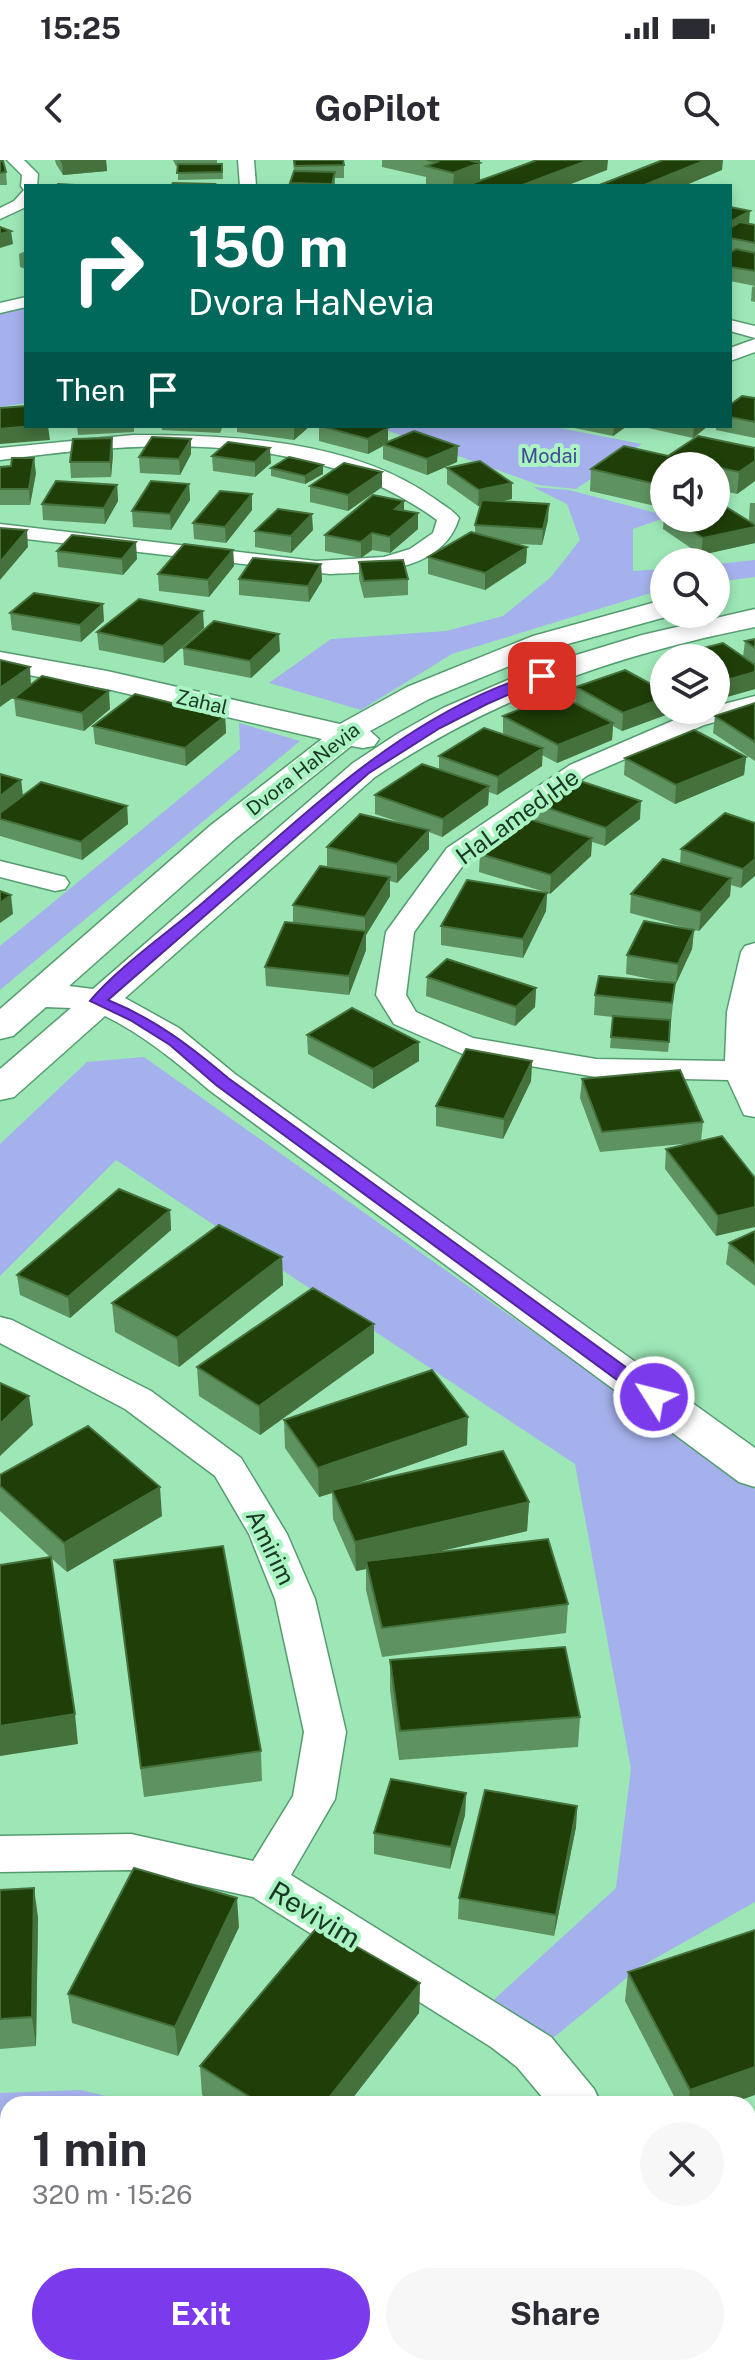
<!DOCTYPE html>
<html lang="en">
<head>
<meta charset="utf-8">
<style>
	:root { --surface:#fff; --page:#f7f7f7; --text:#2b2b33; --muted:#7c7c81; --accent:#7c3aed }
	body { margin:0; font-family:"Public Sans",sans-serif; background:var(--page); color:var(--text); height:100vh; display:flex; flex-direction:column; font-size:30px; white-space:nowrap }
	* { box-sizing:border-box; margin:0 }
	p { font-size:26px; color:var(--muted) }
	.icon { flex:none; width:44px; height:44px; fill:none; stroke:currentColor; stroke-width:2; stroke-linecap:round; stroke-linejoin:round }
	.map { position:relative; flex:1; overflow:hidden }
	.details { position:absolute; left:0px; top:1936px; width:756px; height:280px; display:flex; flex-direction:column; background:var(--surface); border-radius:24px 24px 0 0; box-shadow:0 4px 12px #0003 }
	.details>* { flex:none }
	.banner { position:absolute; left:24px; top:24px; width:708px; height:244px; border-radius:0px; box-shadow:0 4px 12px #0003; background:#00695c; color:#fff; overflow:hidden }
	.fabs { position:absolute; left:650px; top:292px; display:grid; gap:16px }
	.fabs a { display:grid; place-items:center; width:80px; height:80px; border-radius:50%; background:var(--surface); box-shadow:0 4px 12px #0003; font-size:40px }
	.pin { position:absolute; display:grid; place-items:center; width:68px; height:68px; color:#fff; margin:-34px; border-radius:16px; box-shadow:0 4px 12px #0006 }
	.me { position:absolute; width:88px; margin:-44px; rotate:306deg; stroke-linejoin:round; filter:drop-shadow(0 0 6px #0008) }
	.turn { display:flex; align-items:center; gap:28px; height:168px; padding:0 32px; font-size:36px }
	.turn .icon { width:104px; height:104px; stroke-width:2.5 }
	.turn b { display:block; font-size:56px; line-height:68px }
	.then { display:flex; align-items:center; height:76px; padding:0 32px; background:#0003; gap:16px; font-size:30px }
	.round { display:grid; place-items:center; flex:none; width:84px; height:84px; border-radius:42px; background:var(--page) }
	.head { display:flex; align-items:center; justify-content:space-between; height:136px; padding:0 32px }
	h1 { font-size:48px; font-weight:700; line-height:60px }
	.action { display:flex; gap:16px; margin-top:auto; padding:16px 32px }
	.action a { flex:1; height:92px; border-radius:48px; background:var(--accent); color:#fff; font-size:32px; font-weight:700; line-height:92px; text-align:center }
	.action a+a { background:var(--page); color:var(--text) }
	.status { display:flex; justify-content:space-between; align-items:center; height:56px; padding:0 40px; background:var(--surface); direction:ltr }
	.status svg { height:22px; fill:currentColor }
	header { display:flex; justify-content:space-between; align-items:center; height:104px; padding:0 32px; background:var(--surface); font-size:36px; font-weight:700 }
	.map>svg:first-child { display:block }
	.green { fill:#a5b1ec }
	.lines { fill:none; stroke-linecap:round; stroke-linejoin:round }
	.minor-casing { stroke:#549c6f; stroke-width:3 }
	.tertiary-casing { stroke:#549c6f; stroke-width:3 }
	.minor { fill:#fff; fill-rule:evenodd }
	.tertiary { fill:#fff; fill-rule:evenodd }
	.wall { fill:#5e9260 }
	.shaded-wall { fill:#45713c }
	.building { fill:#1f3e08; stroke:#45713c; stroke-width:2 }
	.route { fill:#7c3aed; stroke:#51269a; stroke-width:2 }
	.labels { text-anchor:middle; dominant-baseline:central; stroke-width:8; stroke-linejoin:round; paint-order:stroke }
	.far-park-label { font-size:20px; fill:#424b94; stroke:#aaf4c3 }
	.far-street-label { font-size:20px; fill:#1a3825; stroke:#aaf4c3 }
	.street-label { font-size:24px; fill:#1a3825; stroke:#aaf4c3 }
	.near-street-label { font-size:28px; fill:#1a3825; stroke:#aaf4c3 }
</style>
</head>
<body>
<div class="status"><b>15:25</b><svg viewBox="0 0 49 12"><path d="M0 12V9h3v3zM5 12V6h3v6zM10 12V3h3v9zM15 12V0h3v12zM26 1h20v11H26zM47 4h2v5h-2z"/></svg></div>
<header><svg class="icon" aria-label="back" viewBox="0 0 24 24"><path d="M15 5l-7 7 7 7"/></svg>GoPilot<svg class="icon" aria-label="search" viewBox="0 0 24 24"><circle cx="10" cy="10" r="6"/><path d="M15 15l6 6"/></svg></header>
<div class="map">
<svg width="755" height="2216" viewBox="0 0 755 2216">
	<rect width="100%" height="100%" fill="#9de7b7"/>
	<path class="green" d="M26,145V243L0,247V150Z
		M375,266H549L642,284L576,329L539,325Z
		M533,327L569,330L664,355V358L633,369V411L664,409V429L452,494L361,550L269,523L331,479L446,471L503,456L551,417L580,380L567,344Z
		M755,400V417L716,422V404Z
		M239,563L300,581L0,830V786L240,589Z
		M144,897L755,1329V1742L640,1807L542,1887L488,1845L616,1728L631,1609L575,1304L116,1000L0,1116V984L87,902Z
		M81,1930L138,1944H8V2208H399L400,2216H0V1933Z"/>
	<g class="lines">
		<defs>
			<path id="minor" d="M7,0H24L38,14L37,26H26V47L0,59V48L14,41L24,30L21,26L22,15Z
				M238,0H254L256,26H240Z
				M26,137V147L0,153V143Z
				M730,160L755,166V178L730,171Z
				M755,179V192L730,201V188Z
				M133,275C232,275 351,279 435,339C443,345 453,350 459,358C443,411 378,412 330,414L0,376V364L316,401L384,397L410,389L433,373L437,360C313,269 145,280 0,300V288Z
				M755,536V551L704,565L588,615L467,700L414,772L406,835L416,852L473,878L596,899L725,901L727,852L741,792L745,786L755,783V957L744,955L728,920L596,917L465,895L394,864L376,835L386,772L447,688L570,605L686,555L716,550V546Z
				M0,701L65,717L69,723L65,729L55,731L0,717Z
				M0,1157L12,1160L151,1231L241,1298L287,1374L315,1439L346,1572L335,1639L291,1715L551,1877L594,1929L601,1944H548L517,1907L491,1887L253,1737L131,1710L0,1712V1676L131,1674L253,1701L293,1636L304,1572L275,1439L249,1374L215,1316L125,1249L0,1183Z
				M689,2208H741L744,2216H692Z"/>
			<path id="tertiary" d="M663,440L664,454L673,455L553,488L429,539L370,571L379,579L374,586L363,588L351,586L235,679L69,826L93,829L353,603L397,574L443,548L540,506L642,475L755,449V467C615,495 495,537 375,617L125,838L179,868L235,914L755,1288V1327L739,1322L209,930C176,902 144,875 105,856L14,937L0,940V909L71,848L46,847L13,876L0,879V849L211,665L322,579L107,529L0,510V492L107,511L340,564L407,527L533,476Z"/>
		</defs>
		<use href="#minor" class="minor-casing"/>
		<use href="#tertiary" class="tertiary-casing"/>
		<use href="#minor" class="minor"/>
		<use href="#tertiary" class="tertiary"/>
	</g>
	<path class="wall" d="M55,0H106L107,11L63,15L56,4Z
		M173,0H217V4H222L223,19L178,20V6H176Z
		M293,0L344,5V18H335V26H290L294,12Z
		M382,0H480V20L464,26H435L426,24V17L382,7Z
		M0,1L6,12L7,25H0Z
		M730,47L749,64L755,65V126L730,121Z
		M26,91V109L20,107L19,94Z
		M755,126V142L751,141L752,127Z
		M755,238V278L716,270V266H730V245Z
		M77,266H134V272L78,275Z
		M161,266H223L220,273L162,270Z
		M237,266H310L294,280L237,272Z
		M319,266L388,282L458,286L457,302L427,315L383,299V286L368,294L319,281Z
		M565,266H627L613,276Z
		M639,266H708L693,278Z
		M191,279V294L180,315L140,313L139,297Z
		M755,288V321L737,334L716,329V306H664V348L590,331L591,309Z
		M113,294L111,317L71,318L70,302Z
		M212,296L271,303L255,317L213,311Z
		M323,305V314L305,324L271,316V308Z
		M0,307L36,313L30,345H0Z
		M447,308L512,323V339L500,341L548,360L542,385L515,384L527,387L526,403L485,430L428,414V397L475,373V365L480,346H478L447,324Z
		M382,312V327L348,351L310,342V326Z
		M189,324L190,340L171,370L133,367L132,351Z
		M117,325L118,341L105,364L43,360L42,344Z
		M750,343H755V383L701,395L663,369L664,356V358H716L751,362L749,359Z
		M252,350L226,383L194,379L193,363Z
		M404,351L418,369L390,393L372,390L361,398L325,391V375Z
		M313,370L291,393L255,387V371Z
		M233,390L234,406L209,437L159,431L158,414Z
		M57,391L137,399L123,415L58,407Z
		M359,402L408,419V435L364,438L359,419Z
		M321,404L322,421L309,442L239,435V419Z
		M10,453L104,461L81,482L12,470Z
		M204,468L164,503L99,490L97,472Z
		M755,479V529L716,540V498L743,497L745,481Z
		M183,488L280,491L251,518L184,505Z
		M664,498V522L657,517L659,499Z
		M576,527L664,550H671V553L622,571L613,566L612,580L557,603L542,595V606L497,635L489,632L488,645L442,677L429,672V689L397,723L390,721V736L366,775V790L349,835L266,826L265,807L293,763V745L338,708L327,706V687L411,666L375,654V635L439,610V596L507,576L503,573V556L575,543Z
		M14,538L110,549L84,571L16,556Z
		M755,543V601L713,573L715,556Z
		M225,556L226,573L186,606L95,584L93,566Z
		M746,597L744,615L675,644L624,615L625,598Z
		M0,614L21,620L23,636L127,646L128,664L82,700L0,676Z
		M536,644L640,659L605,686L592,682L591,696L550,734L547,733L546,751L523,798L441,785V766L545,732L479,712L480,694L535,661Z
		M755,663L741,728L731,725L730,736L699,771L694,770L692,789L675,824L668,892L610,888L613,857L594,855L595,835L665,822L626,814L627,795L694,770L630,753L631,734L680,704L681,689Z
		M427,817L536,828L535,847L515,866L426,836Z
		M307,875L419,882V901L373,929L308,894Z
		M532,901L531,921L503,979L436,966V946Z
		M582,919L703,962L701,981L755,1018L716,1076L665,1009L666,989L693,983L600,992L580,938Z
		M170,1050L171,1070L70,1158L20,1135L17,1115Z
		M755,1071V1126L726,1104L729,1083Z
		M282,1097L283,1125L179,1207L115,1172L112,1143Z
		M374,1164V1193L260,1275L199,1236L197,1207Z
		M284,1260L467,1285L353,1325L529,1342L527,1371L432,1393L568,1444L566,1473L382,1497L366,1430V1409L356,1411L333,1359L332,1333L319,1337L285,1288Z
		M0,1315L162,1356L67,1412L51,1398L78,1584L50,1397L0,1351Z
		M114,1400L261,1591L262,1621L144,1637Z
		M390,1500L580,1557L578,1587L399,1600L390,1530Z
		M466,1633L465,1655L450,1709L374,1694V1673Z
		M577,1646L576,1667L554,1776L458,1759L459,1738Z
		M0,1730L38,1757L36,1886L0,1889Z
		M239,1767L178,1896L72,1863L68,1834Z
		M628,1812L729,1944H678L625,1841Z
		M420,1823L419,1853L348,1944H216L202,1935L200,1906Z
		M452,2208H632L634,2216H454Z"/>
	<path class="shaded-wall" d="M89,0H106L107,11L63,15L62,2Z
		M455,0H480V20L464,26H453Z
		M589,0H608L607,10L566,26H520Z
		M706,0H723L722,10L684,26H642Z
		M750,51L749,64L730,75V62Z
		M11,71L13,84L0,88V74Z
		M31,266H48L50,280L0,284V269Z
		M294,266H310L294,280Z
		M614,266H627L613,276Z
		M694,266H708L693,278Z
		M388,268V283L383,284V286L368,294V279Z
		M112,278L113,294L111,317L110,302Z
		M191,279V294L180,315L179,299Z
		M458,286L457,302L427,315V299Z
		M270,288L271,303L255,317V302Z
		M34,298L36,313L30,345L29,329Z
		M755,301V321L737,334L739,312Z
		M323,305V314L305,324V316Z
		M382,312V327L348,351V335Z
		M512,323V339L478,346L479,330Z
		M189,324L190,340L171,370L170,354Z
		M117,325L118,341L105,364L104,348Z
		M252,334V350L226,383L225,367Z
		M404,341V357L395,349Z
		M549,344L548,360L542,385L543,369Z
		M418,353V369L390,393V377Z
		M312,354L313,370L291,393V376Z
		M755,367V383L701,395L703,378Z
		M27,370L28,387L0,420V402Z
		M372,373V390L361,398V382Z
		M136,382L137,399L123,415L122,399Z
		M527,387L526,403L485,430V413Z
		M233,390L234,406L209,437L208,420Z
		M321,404L322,421L309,442L308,426Z
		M103,444L104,461L81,482L80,465Z
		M203,451L204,468L164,503L163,486Z
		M279,474L280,491L251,518L250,501Z
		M30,507L31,525L0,547V528Z
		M755,512V529L716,540V523Z
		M109,531L110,549L84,571L82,553Z
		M664,538V550H671V553L622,571L623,553Z
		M225,556L226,573L186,606L185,588Z
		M613,563L612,580L557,603L558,585Z
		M543,588L542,606L497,635L498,617Z
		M746,597L744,615L675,644L676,625Z
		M21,620L23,638L0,656V636Z
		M489,626L488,645L442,677L443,659Z
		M641,641L640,659L605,686L606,668Z
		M127,646L128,664L82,700L81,682Z
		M429,670V689L397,723V704Z
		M592,678L591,696L550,734L551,715Z
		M755,699V716L741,728L743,709Z
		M390,717V736L366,775V790L349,835V816L365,774V757Z
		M731,718L730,736L699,771L701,752Z
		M547,733L546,751L523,798V779Z
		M11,735L13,754L0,763V743Z
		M694,770L692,789L676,824L678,804Z
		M536,828L535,847L515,866L516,847Z
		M419,882V901L373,929V909Z
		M532,901L531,921L503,979L504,959Z
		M755,1047V1067L716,1076L718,1056Z
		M170,1050L171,1070L70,1158L68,1137Z
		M282,1097L283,1125L179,1207L177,1178Z
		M374,1164V1193L260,1275L259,1246Z
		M29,1236L33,1265L0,1296V1264Z
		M468,1257L467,1285L333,1332L332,1330V1333L319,1337L318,1308Z
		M160,1327L162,1356L67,1412L64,1383Z
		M529,1342L527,1371L368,1408L366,1401V1409L356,1411L355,1382Z
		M75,1554L78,1584L0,1596V1566Z
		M466,1633L465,1655L450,1709L451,1687Z
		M577,1646L576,1667L554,1776L556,1755Z
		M34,1728L38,1757L36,1886L32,1857Z
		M237,1738L239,1767L178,1896L175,1867Z
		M420,1823L419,1853L348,1944H324Z
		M755,1907V1935L729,1944H688L690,1930Z"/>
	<path class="building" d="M61,0H89L62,2Z
		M294,0H343L344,5L295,6Z
		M427,0H469L480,3L453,13L426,6L437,2Z
		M537,0H589L520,26H465Z
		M663,0H706L642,26H597Z
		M0,1H3L6,12L0,13Z
		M178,4H222V12L177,13Z
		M294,11L335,12L332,24L290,23Z
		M173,23L215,24L214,26H171Z
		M58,24L93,26H57Z
		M730,47L750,51L730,62Z
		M740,62L755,65V83L730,78V68Z
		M0,67L11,71L0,74Z
		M736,89L755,93V111L730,107V92Z
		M742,236L755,238V262L730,257V245Z
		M26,246V266H31L0,269V248Z
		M321,266H381L388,268L368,279Z
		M414,271L458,286L427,299L383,284Z
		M698,276L755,288V301L739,312L716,307V306L698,303L694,306H664V326L591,309L624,286L668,296Z
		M152,277L191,279L179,299L139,297Z
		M112,278L110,302H70L73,279Z
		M228,282L270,288L255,302L212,296Z
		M289,297L323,305L305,316L271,308Z
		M12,298H34L29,329H0V307L11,306Z
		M480,301L512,323L479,330L447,308Z
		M344,303L382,312L348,335L310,326Z
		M56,321L117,325L104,348L42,344Z
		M151,321L189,324L170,354L132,351Z
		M220,331L252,334L225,367L193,363Z
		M373,335L404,341L395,349L418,353L390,377L372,373L361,382L325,375Z
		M482,340L549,344L543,369L475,365Z
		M716,342H718L755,365V367L703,378L672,358H716Z
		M278,349L312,354L291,376L255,371Z
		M0,368L27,370L0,402Z
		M471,372L527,387L485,413L428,397Z
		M72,375L136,382L122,399L57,391Z
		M184,384L233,390L208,420L158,414Z
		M253,398L321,404L308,426L239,419Z
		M403,400L408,419L364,421L359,402Z
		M34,433L103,444L80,465L10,453Z
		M139,439L203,451L163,486L97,472Z
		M214,461L279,474L250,501L183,488Z
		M755,479V488L745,481Z
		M723,483L755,505V512L716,523V498H664Z
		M0,500L30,507L0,528Z
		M625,510L664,531V538L623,553L576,527Z
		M42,516L109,531L82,553L14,538Z
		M135,534L225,556L185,588L93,566Z
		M558,534L613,563L558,585L503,556Z
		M755,543V582L715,556Z
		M484,568L543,588L498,617L439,596Z
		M694,570L746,597L676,625L625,598Z
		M422,604L489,626L443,659L375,635Z
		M0,614L21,620L0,636Z
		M571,618L641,641L606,668L536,644Z
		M41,622L127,646L81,682L0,659V653Z
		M725,653L755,663V699L743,709L681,689Z
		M360,654L429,670L397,704L327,687Z
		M522,657L592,678L551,715L480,694Z
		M663,699L731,718L701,752L631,734Z
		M320,706L390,717L365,757L293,745Z
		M467,720L547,733L523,779L441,766Z
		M0,731L11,735L0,743Z
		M644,761L694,770L678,804L627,795Z
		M285,762L366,771L349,816L265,807Z
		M447,799L536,828L516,847L427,817Z
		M599,816L675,823L672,843L595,835Z
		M352,848L419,882L373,909L307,875Z
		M613,856L670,860L669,882L611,877Z
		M466,889L532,901L504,959L436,946Z
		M680,910L703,962L602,972L582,919Z
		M722,976L755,1018V1047L718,1056L666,989Z
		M119,1029L170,1050L68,1137L17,1115Z
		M219,1065L282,1097L177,1178L112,1143Z
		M755,1071V1104L729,1083Z
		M313,1128L374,1164L259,1246L197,1207Z
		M432,1210L468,1257L318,1308L284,1260Z
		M0,1223L29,1236L0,1264Z
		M88,1266L160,1327L64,1383L0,1326V1315Z
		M503,1291L529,1342L355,1382L332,1330Z
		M548,1379L568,1444L382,1468L366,1401Z
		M223,1386L261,1591L141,1608L114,1400Z
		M51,1397L75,1554L0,1566V1405Z
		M565,1487L580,1557L400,1571L390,1500Z
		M391,1619L466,1633L451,1687L374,1673Z
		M485,1630L577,1646L556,1755L459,1738Z
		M134,1708L237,1738L175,1867L68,1834Z
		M34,1728L32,1857L0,1859V1730Z
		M319,1765L420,1823L324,1944H261L200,1906Z
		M755,1770V1907L690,1930L628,1812Z
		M460,2208H632L634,2216H462Z"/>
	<path class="route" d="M542,512L549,516L547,518L487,544L440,568L369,613L108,840C155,859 190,886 228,918L660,1232L663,1237L660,1242H647L216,925L170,885L130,860L90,841C115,810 167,773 199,746C303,657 407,550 542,512Z"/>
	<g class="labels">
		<g class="far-park-label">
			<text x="549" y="296">Modai</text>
		</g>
		<g class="far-street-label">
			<text transform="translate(202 542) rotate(13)">Zahal</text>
			<text transform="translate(303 609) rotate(-38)">Dvora HaNevia</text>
		</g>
		<g class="street-label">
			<text transform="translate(517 656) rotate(-36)">HaLamed He</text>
			<text transform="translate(271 1387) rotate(64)">Amirim</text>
		</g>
		<g class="near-street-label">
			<text transform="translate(315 1754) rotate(31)">Revivim</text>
		</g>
	</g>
</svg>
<div class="fabs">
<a><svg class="icon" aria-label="sound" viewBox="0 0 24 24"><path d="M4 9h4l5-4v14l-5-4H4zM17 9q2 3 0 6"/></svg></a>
<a><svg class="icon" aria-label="search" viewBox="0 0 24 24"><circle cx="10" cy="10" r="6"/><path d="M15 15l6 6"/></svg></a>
<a><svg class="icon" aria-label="layers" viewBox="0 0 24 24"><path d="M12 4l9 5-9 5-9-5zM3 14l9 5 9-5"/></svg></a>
</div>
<div class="pin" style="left:542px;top:516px;background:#d93025"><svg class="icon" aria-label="arrive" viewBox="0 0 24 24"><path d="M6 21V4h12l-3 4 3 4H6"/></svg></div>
<svg class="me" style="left:654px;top:1237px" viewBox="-20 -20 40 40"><circle r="17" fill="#7c3aed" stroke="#fff" stroke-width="3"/><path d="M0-11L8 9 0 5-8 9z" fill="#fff"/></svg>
<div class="banner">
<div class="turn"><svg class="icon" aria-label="right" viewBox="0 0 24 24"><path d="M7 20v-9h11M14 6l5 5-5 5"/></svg><div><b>150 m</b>Dvora HaNevia</div></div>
<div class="then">Then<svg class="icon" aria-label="arrive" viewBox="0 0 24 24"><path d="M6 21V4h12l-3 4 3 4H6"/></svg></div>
</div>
<section class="details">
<div class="head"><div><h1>1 min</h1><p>320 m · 15:26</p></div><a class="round"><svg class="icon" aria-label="close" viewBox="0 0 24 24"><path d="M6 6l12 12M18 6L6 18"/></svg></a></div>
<div class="action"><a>Exit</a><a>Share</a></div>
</section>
</div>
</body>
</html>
